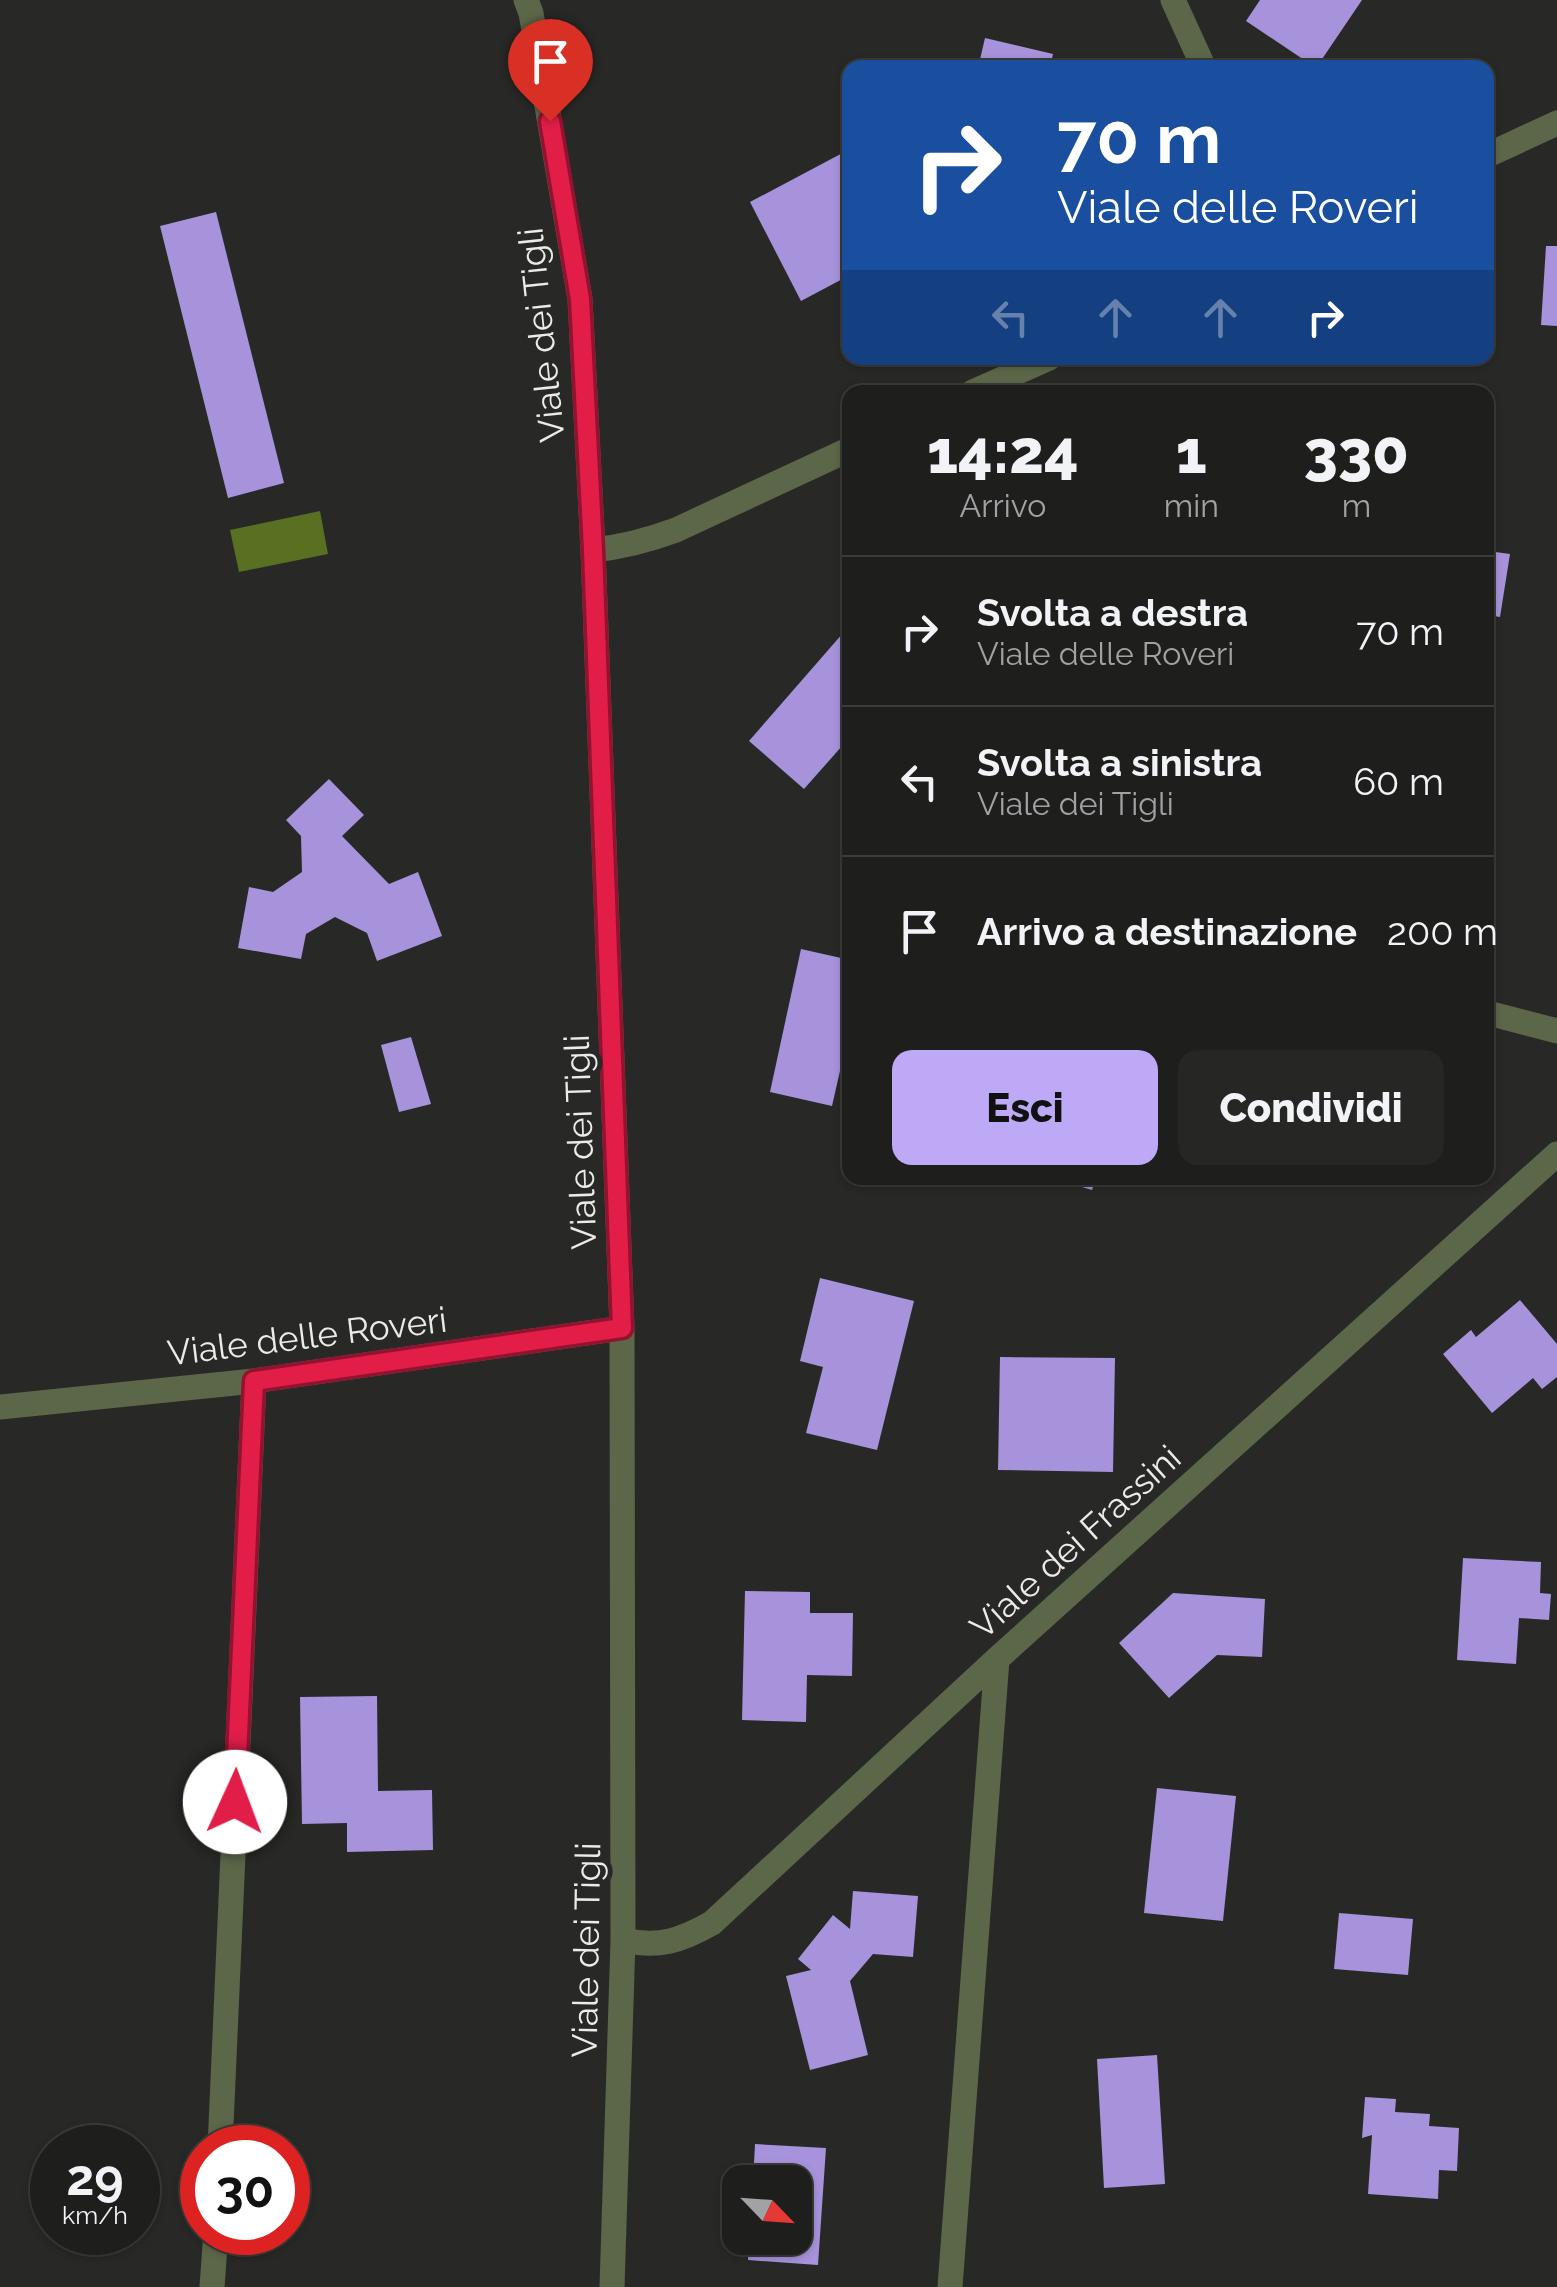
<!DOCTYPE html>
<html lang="it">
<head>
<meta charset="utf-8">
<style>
	:root { --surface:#1e1f1c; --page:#262725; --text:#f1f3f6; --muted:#a1a2a3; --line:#3c3d3b; --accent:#bda9f5 }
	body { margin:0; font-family:Raleway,sans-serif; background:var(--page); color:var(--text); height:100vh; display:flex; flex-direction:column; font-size:38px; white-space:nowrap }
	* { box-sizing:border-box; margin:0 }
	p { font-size:32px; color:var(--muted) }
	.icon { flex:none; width:55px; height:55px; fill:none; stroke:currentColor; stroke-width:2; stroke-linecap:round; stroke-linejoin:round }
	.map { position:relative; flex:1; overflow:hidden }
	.details { position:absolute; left:842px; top:385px; width:652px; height:800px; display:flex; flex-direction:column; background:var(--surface); border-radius:20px; box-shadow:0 2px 8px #0004,0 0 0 2px var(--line) }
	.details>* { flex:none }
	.top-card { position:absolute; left:842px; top:60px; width:652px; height:305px; border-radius:20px; box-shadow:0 2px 8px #0004,0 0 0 2px var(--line); background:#1a4fa0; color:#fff; overflow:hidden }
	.needle { width:65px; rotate:115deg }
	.tools { position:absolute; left:722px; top:2165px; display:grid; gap:20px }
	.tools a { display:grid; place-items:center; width:90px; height:90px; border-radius:20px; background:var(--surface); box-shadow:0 2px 8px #0004,0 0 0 2px var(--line); font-size:50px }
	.speed { position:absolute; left:30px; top:2125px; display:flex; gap:20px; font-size:50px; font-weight:700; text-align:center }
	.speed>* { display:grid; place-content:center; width:130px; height:130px; border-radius:50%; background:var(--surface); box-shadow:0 2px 8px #0004,0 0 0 2px var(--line); line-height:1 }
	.speed small { font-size:25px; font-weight:400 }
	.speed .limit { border:15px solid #d22; background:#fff; color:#111 }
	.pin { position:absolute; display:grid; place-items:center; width:85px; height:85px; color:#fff; margin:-102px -42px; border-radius:50% 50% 50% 0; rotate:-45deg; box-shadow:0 0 10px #0007 }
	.pin .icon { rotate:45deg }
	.me { position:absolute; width:110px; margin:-55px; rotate:2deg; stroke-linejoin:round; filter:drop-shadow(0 0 8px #0008) }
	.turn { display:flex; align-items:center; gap:35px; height:210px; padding:0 50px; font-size:45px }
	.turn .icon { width:130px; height:130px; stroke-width:2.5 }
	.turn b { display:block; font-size:70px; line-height:85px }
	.lanes { display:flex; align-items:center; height:95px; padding:0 50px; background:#0003; justify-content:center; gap:50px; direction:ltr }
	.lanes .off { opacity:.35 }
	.eta { display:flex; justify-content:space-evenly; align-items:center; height:170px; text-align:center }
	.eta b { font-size:60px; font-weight:800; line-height:70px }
	.cta { display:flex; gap:20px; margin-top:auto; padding:20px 50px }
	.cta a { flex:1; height:115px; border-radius:20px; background:var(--accent); color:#111; font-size:40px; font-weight:800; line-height:115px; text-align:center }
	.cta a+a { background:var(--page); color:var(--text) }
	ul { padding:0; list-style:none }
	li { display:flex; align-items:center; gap:30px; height:150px; padding:0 50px; border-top:2px solid var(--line) }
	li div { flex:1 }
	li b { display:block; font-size:38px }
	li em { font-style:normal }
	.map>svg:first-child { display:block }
	.water { fill:#596f22 }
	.building { fill:#a693db }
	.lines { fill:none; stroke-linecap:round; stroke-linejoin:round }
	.minor { stroke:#5c6749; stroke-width:25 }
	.route-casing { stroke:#92132f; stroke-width:25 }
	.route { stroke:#e11d48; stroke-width:18 }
	.labels { text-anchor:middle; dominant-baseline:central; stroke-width:10; stroke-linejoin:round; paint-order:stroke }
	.street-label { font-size:35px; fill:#ebebe9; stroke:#282926 }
</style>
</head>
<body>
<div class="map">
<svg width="1557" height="2287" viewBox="0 0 1557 2287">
	<rect width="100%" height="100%" fill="#282926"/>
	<path class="water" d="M320,511L328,554L239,572L230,530Z"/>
	<path class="building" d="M1260,0H1362L1316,68L1246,21Z
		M985,38L1053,54L1050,68H978Z
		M850,149V275L801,301L750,202Z
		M216,212L284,483L228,498L160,226Z
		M1546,246H1557V326L1541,325Z
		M1488,551L1510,554L1500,617L1488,615Z
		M850,625V737L804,789L749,741Z
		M329,779L364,815L342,836L389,884L418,872L442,936L377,961L367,933L335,917L306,934L301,959L238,948L249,887L273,892L302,872L301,836L286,820Z
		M801,949L850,960V1027L832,1106L770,1092Z
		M411,1037L431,1104L399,1112L381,1045Z
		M1052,1178H1096L1092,1190Z
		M820,1278L914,1301L877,1450L806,1433L823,1367L800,1361Z
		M1520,1300L1557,1344V1377L1542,1389L1533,1378L1492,1413L1443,1354L1471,1330L1476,1337Z
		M1000,1357L1115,1358L1113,1472L998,1470Z
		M1463,1558L1541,1562L1540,1593L1551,1594L1549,1620L1519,1618L1516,1664L1457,1660Z
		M745,1591L810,1592V1613H853L852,1676L807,1675L806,1722L742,1720Z
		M1173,1593L1265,1599L1262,1657L1217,1655L1169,1698L1119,1643Z
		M377,1696L378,1791L432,1790L433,1850L347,1852V1823L302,1824L300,1697Z
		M1157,1788L1236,1796L1223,1921L1144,1913Z
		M853,1891L918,1896L913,1957L873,1954L850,1981L868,2055L810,2070L786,1976L811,1970L798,1959L833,1915L850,1929Z
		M1339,1913L1413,1919L1408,1975L1334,1969Z
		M1157,2055L1165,2184L1104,2188L1097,2059Z
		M1365,2097L1396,2099L1395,2112L1430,2114L1429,2126L1459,2128L1457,2171L1439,2170L1438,2199L1368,2194L1372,2135L1362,2138Z
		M755,2144L826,2148L818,2265L748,2260L749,2238H795V2182H753Z"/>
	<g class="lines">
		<path class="minor" d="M526,0L531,13L580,299L593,550L622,1328L623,1940L612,2287
			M1173,0L1204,68
			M1488,155L1557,123
			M973,392L1049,358
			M593,550C623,547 649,540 676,530L850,449
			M1488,1013L1557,1031
			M0,1407L254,1381L622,1328
			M623,1940C659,1948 680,1941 712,1923L997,1659L1557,1154
			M220,2148L254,1381
			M212,2287L216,2232
			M950,2287L997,1659"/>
	</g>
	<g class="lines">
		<defs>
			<path id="route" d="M235,1802L254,1381L622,1328L593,550L580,299L550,121"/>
		</defs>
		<use href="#route" class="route-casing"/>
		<use href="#route" class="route"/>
	</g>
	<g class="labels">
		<g class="street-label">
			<text transform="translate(541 335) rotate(-96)">Viale dei Tigli</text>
			<text transform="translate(580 1142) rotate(-92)">Viale dei Tigli</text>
			<text transform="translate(307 1336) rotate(-7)">Viale delle Roveri</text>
			<text transform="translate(1075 1542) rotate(-42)">Viale dei Frassini</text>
			<text transform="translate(586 1950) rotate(-89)">Viale dei Tigli</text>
		</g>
	</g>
</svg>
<div class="tools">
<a><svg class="needle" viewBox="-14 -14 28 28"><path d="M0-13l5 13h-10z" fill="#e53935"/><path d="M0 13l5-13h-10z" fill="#a1a2a3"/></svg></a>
</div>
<div class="speed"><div>29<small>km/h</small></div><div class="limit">30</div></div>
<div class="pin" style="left:550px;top:121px;background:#d93025"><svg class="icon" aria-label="arrive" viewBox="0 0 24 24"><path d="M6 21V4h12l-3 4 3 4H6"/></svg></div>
<svg class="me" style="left:235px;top:1802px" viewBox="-20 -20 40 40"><circle r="19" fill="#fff"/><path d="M0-13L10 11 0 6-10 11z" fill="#e11d48"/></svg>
<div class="top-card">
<div class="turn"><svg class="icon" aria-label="right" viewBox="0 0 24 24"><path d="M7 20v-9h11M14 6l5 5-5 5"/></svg><div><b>70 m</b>Viale delle Roveri</div></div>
<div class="lanes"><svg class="icon off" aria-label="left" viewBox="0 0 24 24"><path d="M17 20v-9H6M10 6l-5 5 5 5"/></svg><svg class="icon off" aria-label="ahead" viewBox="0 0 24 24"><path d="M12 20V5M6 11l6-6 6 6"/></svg><svg class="icon off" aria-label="ahead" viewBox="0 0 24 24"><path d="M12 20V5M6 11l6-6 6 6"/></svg><svg class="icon" aria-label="right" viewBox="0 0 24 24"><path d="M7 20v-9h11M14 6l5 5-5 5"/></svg></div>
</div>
<section class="details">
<div class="eta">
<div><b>14:24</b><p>Arrivo</p></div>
<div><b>1</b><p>min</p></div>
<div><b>330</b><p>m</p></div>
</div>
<ul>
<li><svg class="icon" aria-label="right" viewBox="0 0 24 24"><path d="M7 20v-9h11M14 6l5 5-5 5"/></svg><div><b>Svolta a destra</b><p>Viale delle Roveri</p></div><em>70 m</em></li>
<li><svg class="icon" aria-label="left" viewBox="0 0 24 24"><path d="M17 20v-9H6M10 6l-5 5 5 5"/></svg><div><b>Svolta a sinistra</b><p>Viale dei Tigli</p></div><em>60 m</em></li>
<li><svg class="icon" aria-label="arrive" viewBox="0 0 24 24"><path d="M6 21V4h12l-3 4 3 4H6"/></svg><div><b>Arrivo a destinazione</b></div><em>200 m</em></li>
</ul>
<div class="cta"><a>Esci</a><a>Condividi</a></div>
</section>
</div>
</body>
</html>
